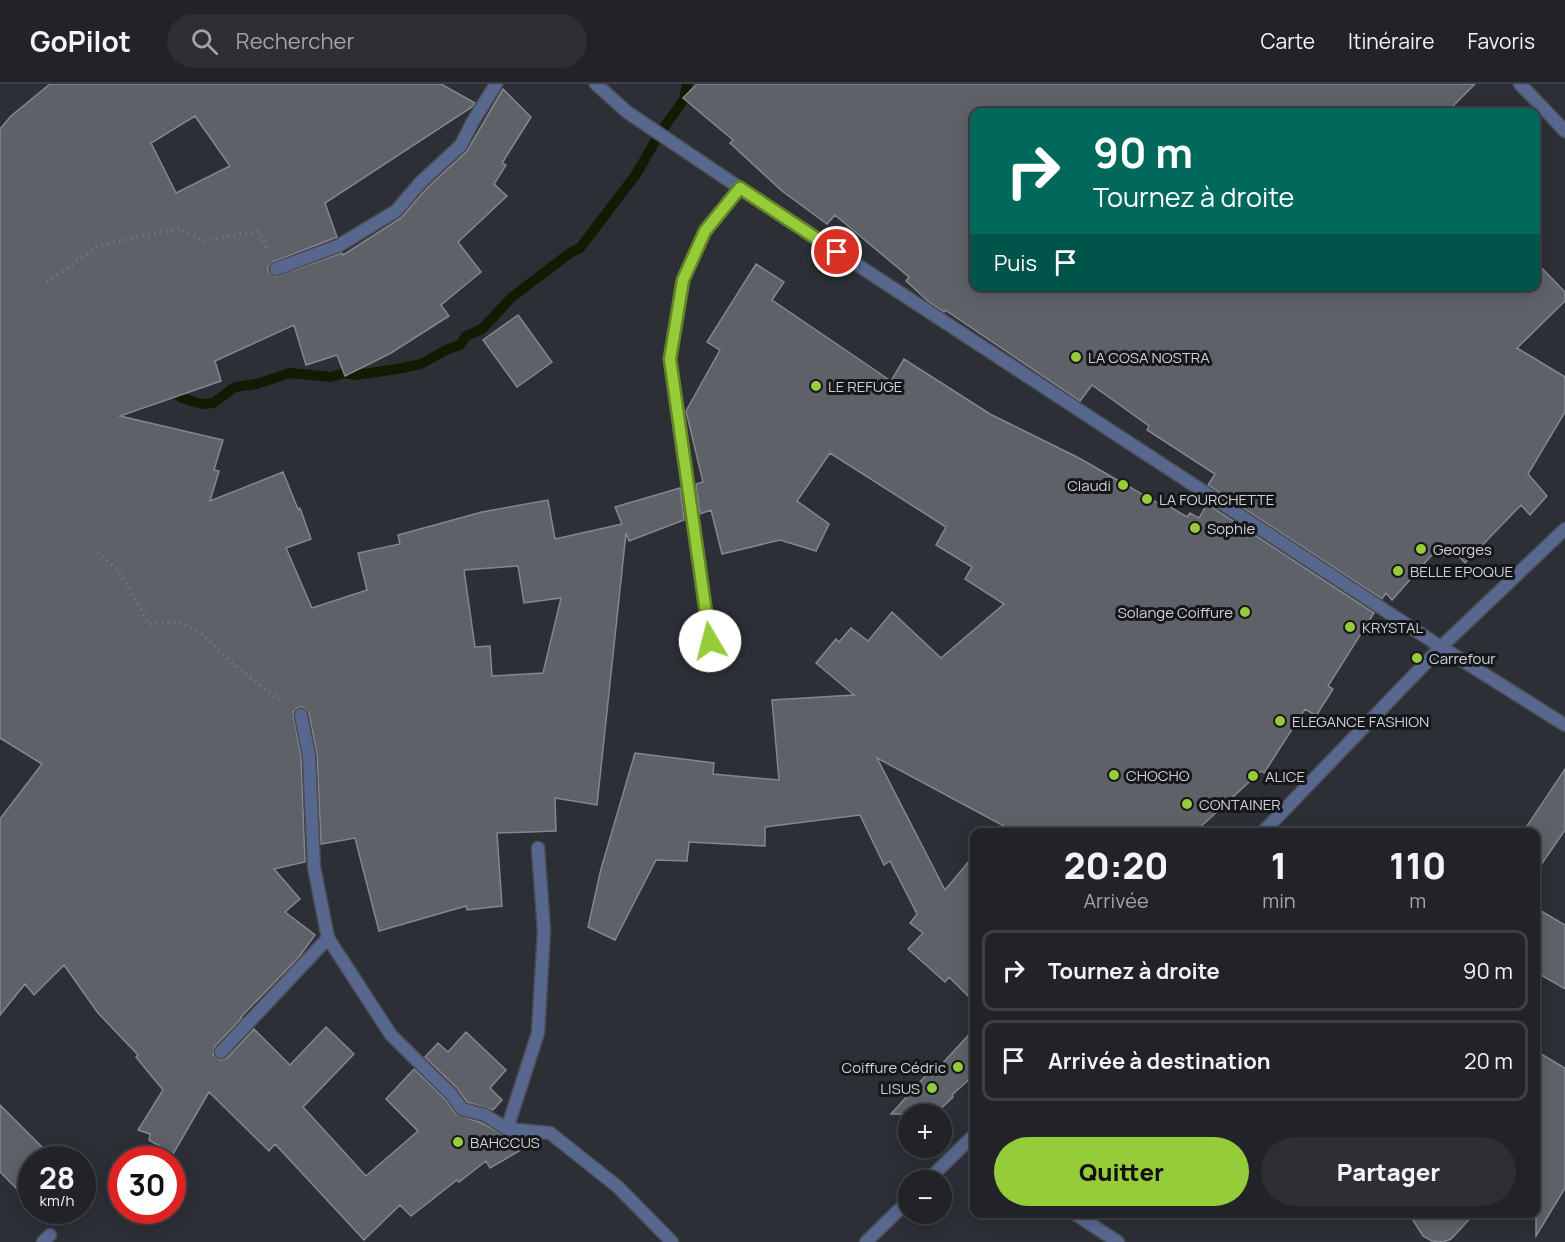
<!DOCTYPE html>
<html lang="fr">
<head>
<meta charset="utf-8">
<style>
	:root { --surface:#222328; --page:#2e2f34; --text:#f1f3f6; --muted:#a2a4a8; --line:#3f4045; --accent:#96cc39 }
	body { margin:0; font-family:Manrope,sans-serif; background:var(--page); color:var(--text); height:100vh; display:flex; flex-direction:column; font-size:22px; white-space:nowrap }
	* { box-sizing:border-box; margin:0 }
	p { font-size:20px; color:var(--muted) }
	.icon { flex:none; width:33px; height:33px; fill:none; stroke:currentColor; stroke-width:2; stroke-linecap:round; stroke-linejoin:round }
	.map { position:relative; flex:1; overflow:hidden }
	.drawer { position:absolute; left:970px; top:744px; width:570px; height:390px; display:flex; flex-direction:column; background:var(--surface); border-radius:12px; box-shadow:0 3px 15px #0003,0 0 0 2px var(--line) }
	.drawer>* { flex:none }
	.top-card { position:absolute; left:970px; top:24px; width:570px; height:183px; border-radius:12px; box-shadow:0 3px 15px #0003,0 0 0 2px var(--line); background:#00695c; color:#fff; overflow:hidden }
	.buttons { position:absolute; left:898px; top:1020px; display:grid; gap:12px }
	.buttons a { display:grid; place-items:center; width:54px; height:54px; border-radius:50%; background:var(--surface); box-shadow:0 3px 15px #0003,0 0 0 2px var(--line); font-size:30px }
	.speed { position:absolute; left:18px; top:1062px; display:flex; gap:12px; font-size:30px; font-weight:700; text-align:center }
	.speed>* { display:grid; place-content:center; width:78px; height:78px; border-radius:50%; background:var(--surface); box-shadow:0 3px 15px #0003,0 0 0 2px var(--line); line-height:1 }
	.speed small { font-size:15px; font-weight:400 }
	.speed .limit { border:9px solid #d22; background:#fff; color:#111 }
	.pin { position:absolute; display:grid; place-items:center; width:51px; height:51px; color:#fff; margin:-26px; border:3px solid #fff; border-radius:50%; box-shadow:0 2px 6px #0007 }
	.me { position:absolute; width:66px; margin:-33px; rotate:352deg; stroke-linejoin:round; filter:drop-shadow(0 0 4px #0008) }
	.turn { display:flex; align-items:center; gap:21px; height:126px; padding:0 24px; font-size:27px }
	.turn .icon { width:78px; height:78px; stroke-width:2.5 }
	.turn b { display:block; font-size:42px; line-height:51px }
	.then { display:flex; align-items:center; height:57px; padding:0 24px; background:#0003; gap:12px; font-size:22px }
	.eta { display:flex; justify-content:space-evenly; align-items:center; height:102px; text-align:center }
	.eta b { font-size:36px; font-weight:800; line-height:42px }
	.button { display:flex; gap:12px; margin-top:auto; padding:12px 24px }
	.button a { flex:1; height:69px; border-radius:36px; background:var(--accent); color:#111; font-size:24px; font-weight:800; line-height:69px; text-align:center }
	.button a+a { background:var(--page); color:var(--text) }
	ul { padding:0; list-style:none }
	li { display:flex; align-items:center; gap:18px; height:81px; margin:0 12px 9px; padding:0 12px; border:3px solid var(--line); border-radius:12px }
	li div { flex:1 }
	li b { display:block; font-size:22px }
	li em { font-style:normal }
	header { display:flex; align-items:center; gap:36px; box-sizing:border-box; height:84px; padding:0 30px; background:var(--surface); border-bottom:2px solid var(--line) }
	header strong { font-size:28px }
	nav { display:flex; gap:33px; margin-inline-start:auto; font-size:21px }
	.search { width:420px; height:54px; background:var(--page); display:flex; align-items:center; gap:15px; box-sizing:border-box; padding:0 21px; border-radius:33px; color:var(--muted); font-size:22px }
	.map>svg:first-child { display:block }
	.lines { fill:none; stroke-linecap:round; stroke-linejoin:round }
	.stream { stroke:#111b01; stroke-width:10 }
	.building { fill:#5e6168; stroke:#84878e; stroke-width:1.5; fill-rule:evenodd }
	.minor-casing { stroke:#4a4c53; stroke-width:15 }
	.tertiary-casing { stroke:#4a4c53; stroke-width:15 }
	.path { stroke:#72747a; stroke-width:4; stroke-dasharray:1.5 4.5; stroke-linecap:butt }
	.minor { stroke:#58678e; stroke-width:12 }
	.tertiary { stroke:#58678e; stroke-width:12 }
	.route-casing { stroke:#628525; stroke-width:15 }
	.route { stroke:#96cc39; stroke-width:10 }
	.poi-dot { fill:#96cc39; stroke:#16171a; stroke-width:2 }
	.labels { text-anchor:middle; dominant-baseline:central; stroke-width:6; stroke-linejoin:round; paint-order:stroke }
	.poi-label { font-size:15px; fill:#cfd1d5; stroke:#16171a; text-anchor:start }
</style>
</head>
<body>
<header>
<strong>GoPilot</strong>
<div class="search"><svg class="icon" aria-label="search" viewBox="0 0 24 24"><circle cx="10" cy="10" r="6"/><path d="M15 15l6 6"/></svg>Rechercher</div>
<nav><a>Carte</a><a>Itinéraire</a><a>Favoris</a></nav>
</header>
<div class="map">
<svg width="1565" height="1158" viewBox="0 0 1565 1158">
	<rect width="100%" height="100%" fill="#2d2f36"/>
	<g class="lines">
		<path class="stream" d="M168,304L182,314L202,320L213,319L235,303L257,300L290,289L331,293L344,289L356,291L397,285L421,280L448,265L460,261L466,252L482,245L512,213L570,169L580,164L637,89L658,52L684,15L687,0"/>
	</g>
	<path class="building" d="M50,0H441L475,19L472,23L325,119L337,153L273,178L268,183V187L275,193L342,169L343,171L401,134L427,104L467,67L503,5L531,33L502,79L506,81L494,100L507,112L458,158L481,188L441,221L449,232L391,269L345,292L337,271L306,281L294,241L215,277L221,297L120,332L223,356L214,386L219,387L210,417L283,388L298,425L300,424L311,455L286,464L312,524L367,506L358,469L400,460L398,451L482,428L548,416L555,455L622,440L615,423L680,404L684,436L629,457L626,449L597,721L555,714L556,747L497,749L502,822L467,826L466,822L379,847L355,754L321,760L317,671L309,629L303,623H299L293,628L301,673L305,778L274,785L300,815L285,828L315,851L299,873L241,933L242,934L215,962L213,971L220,976L227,974L254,945L290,981L326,943L354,970L303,1023L366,1092L418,1047L386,1015L414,985L446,1016L456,1030L482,1039L508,1053L519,1067L490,1084L486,1077L459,1098L457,1096L411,1132L400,1121L364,1156L275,1060L269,1067L209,1008L173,1070L149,1056L150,1050L138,1046L163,1006L136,973L138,971L98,929L64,881L34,911L25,900L0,931V735L42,680L0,654V45L11,32ZM195,32L230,82L176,109L151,59ZM518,482L524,519L561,514L543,589L492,592L490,562L475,563L464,486Z
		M697,0H1475L1447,28H975V202H1536V178L1565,208V217L1517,264L1565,293V328L1528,390L1547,412L1530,431L1521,421L1465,479L1452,465L1444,473L1437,465L1392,516L1386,509L1382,515L1208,401L1215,390L1147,346L1149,342L1092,301L1080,317L945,226L944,228L929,218L906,197L909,193L835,131L827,140L782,107L730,59L733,56L683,14Z
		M756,180L784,198L772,216L891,297L904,275L990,330L1079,374L1159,420L1160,417L1187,433L1190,429L1199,434L1207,420L1374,529L1328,602L1333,605L1316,632L1305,625L1264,689L1261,687L1195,748H1015L877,674L945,806L975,770V919L949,893L945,898L908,865L923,849L910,839L917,830L890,777L884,781L860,731L765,743V762L689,758L687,777L656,776L615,856L588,843L601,785L635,669L714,679L713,690L779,696L772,616L854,611L816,579L836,555L839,558L851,544L868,557L892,528L941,574L1004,520L965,495L972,483L936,461L946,443L830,369L797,417L829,440L816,467L780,456L722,470L711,426L700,430L696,400L703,398L686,327L720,266L707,258Z
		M518,231L552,278L517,303L483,256Z
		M1565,685V746L1536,788V748H1523Z
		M1536,824L1565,841V905L1536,888Z
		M975,944V990L952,1011L953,1013L935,1030H891L928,989L931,992Z
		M466,948L506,986L490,1004L502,1016L493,1026L467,1018L458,1005L425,973L438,959L448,968Z
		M1536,967L1565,984V1104L1536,1152Z
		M0,1021L55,1076H32V1120L0,1088Z
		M1409,1130H1474L1451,1155L1443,1158L1432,1157L1423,1152Z"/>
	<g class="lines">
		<defs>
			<path id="minor" d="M1520,0L1565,47
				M276,185L338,162L396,127L421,98L461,61L472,39L496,0
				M710,557L670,275L683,196L705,147L740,104
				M301,631L309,672L314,783L328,854L391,951L452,1011L462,1025L485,1031L507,1045L550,1049L618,1103L672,1158
				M1263,748L1441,563L1565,445
				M221,968L328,854
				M507,1045L538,949L544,847L538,764
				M928,1096L975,1050
				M1075,1130L1118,1158
				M43,1158L50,1151
				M866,1158L909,1116"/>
			<path id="tertiary" d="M596,0L627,28L740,104L1441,563L1565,641"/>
		</defs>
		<use href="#minor" class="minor-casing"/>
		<use href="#tertiary" class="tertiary-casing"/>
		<path class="path" d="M47,198L100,161L180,144L203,157L259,147L267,164
			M98,468L118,486L149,540L179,538L202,550L244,589L283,618"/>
		<use href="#minor" class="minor"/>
		<use href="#tertiary" class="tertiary"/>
	</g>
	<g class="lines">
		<defs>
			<path id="route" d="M710,557L670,275L683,196L705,147L740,104L837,168"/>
		</defs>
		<use href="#route" class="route-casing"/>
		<use href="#route" class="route"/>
	</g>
	<g class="poi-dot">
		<circle cx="1076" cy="273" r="6"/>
		<circle cx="816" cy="302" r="6"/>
		<circle cx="1123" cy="401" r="6"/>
		<circle cx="1147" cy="415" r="6"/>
		<circle cx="1195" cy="444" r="6"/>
		<circle cx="1421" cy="465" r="6"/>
		<circle cx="1398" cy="487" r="6"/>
		<circle cx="1245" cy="528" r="6"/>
		<circle cx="1350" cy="543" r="6"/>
		<circle cx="1417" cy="574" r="6"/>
		<circle cx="1280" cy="637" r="6"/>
		<circle cx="1114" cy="691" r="6"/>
		<circle cx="1253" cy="692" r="6"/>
		<circle cx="1187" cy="720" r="6"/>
		<circle cx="958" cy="983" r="6"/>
		<circle cx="932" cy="1004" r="6"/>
		<circle cx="458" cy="1058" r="6"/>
	</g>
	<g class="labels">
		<g class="poi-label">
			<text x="1088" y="273">LA COSA NOSTRA</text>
			<text x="828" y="302">LE REFUGE</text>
			<text x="1111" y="401" text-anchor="end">Claudi</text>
			<text x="1159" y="415">LA FOURCHETTE</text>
			<text x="1207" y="444">Sophie</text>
			<text x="1433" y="465">Georges</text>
			<text x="1410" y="487">BELLE EPOQUE</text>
			<text x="1233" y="528" text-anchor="end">Solange Coiffure</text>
			<text x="1362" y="543">KRYSTAL</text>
			<text x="1429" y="574">Carrefour</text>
			<text x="1292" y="637">ELEGANCE FASHION</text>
			<text x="1126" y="691">CHOCHO</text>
			<text x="1265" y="692">ALICE</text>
			<text x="1199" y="720">CONTAINER</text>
			<text x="946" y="983" text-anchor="end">Coiffure Cédric</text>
			<text x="920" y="1004" text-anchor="end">LISUS</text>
			<text x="470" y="1058">BAHCCUS</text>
		</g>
	</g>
</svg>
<div class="buttons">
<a>+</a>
<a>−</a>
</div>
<div class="speed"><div>28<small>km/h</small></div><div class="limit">30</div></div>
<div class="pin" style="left:837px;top:168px;background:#d93025"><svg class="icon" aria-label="arrive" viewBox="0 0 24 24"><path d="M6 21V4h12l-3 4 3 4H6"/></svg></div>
<svg class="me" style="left:710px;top:557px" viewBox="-20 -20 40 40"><circle r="19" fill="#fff"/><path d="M0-13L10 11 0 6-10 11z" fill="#96cc39"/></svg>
<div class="top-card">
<div class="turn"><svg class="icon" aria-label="right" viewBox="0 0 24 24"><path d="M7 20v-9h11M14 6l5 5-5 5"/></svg><div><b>90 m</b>Tournez à droite</div></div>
<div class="then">Puis<svg class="icon" aria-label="arrive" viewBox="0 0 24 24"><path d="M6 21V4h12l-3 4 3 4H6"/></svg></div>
</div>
<section class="drawer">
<div class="eta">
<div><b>20:20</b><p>Arrivée</p></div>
<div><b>1</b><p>min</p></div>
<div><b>110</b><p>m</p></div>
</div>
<ul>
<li><svg class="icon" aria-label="right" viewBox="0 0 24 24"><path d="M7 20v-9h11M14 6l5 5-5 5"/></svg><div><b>Tournez à droite</b></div><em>90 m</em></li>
<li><svg class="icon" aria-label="arrive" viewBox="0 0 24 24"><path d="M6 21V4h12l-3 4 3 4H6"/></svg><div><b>Arrivée à destination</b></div><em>20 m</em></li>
</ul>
<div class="button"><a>Quitter</a><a>Partager</a></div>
</section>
</div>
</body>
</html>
